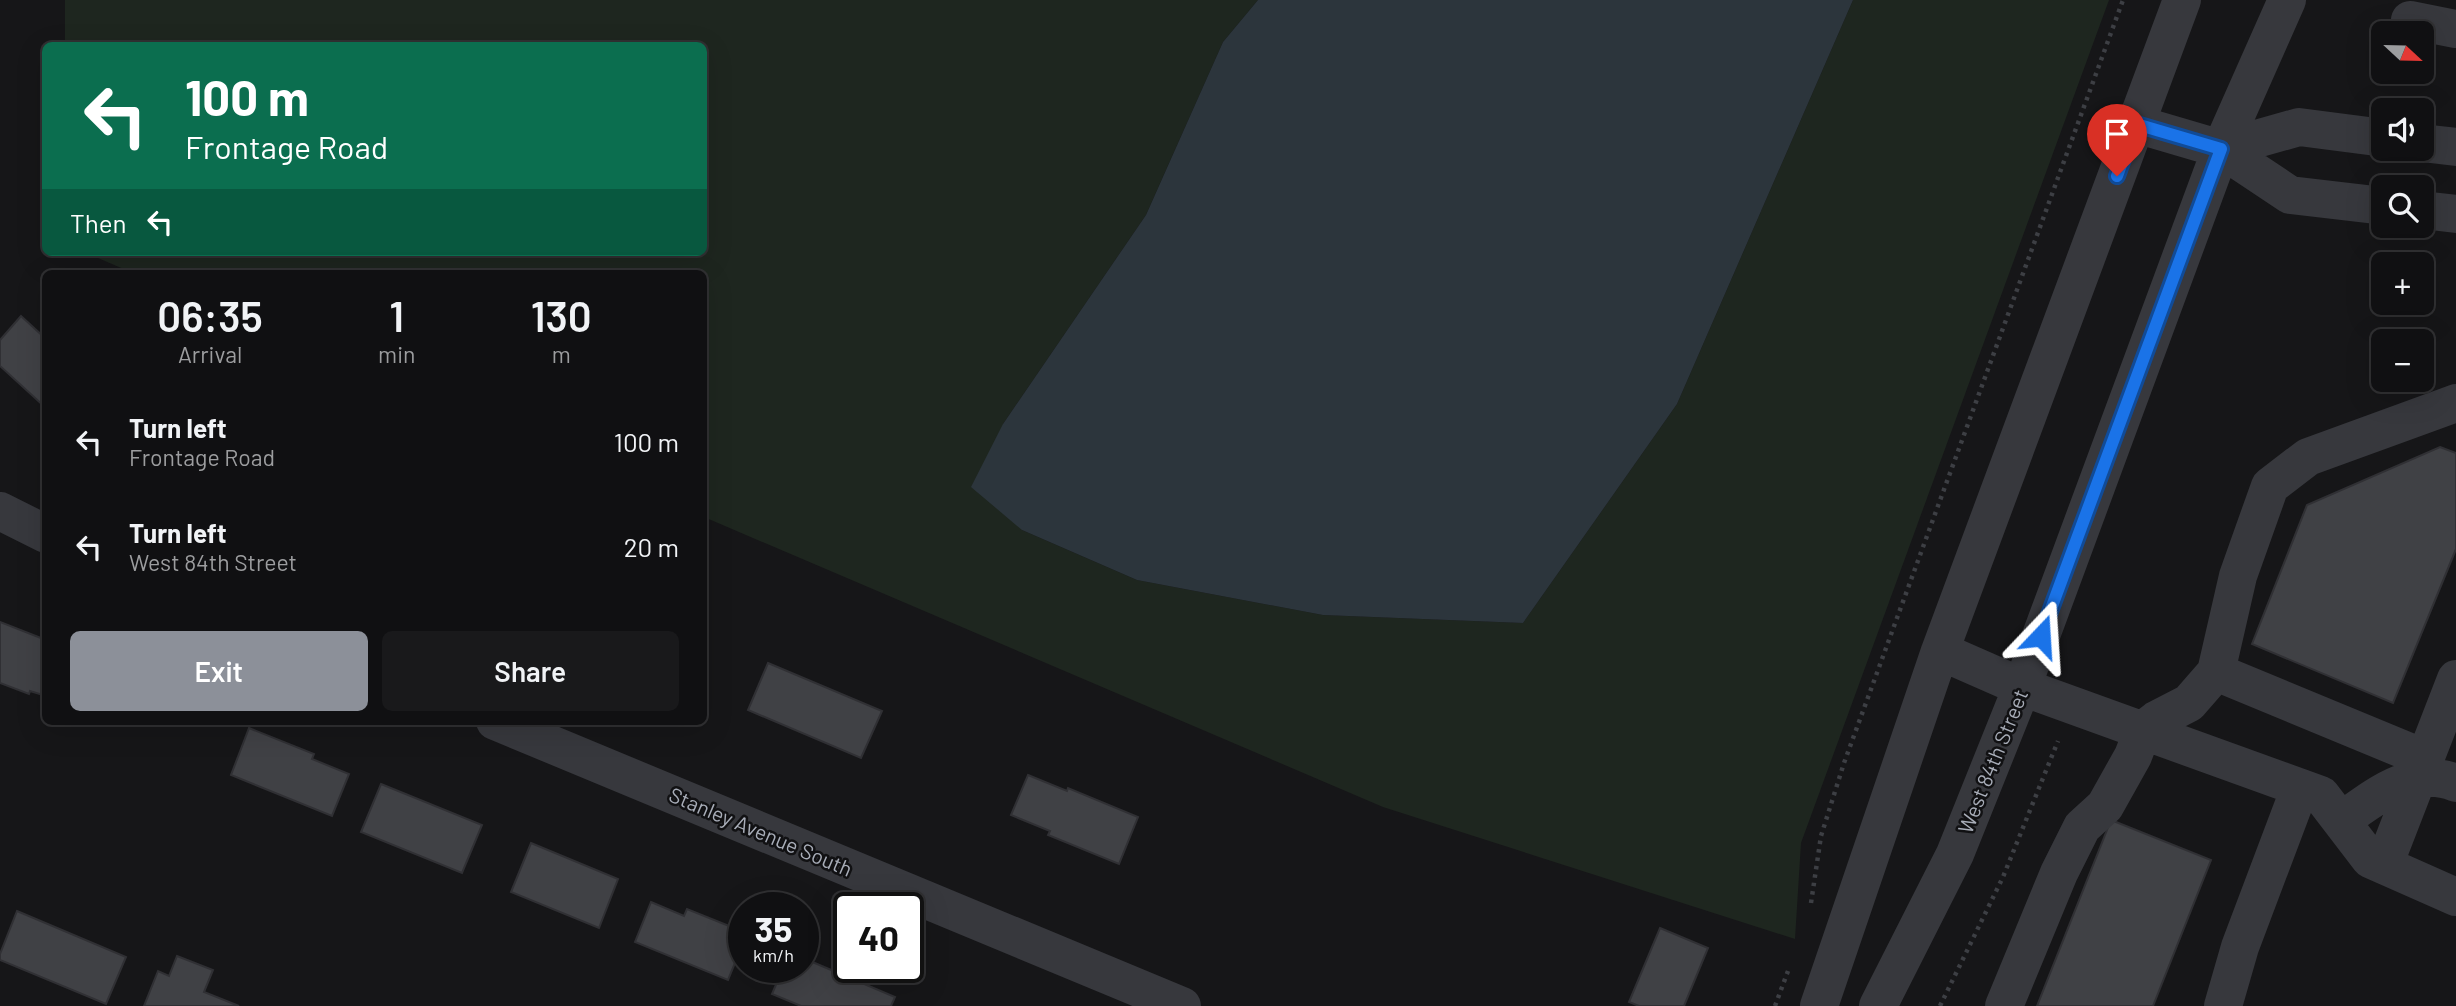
<!DOCTYPE html>
<html lang="en">
<head>
<meta charset="utf-8">
<style>
	:root { --surface:#101012; --page:#19191b; --text:#f1f3f6; --muted:#9c9d9f; --line:#303032; --accent:#8c9099 }
	body { margin:0; font-family:Barlow,sans-serif; background:var(--page); color:var(--text); height:100vh; display:flex; flex-direction:column; font-size:26px; white-space:nowrap }
	* { box-sizing:border-box; margin:0 }
	p { font-size:23px; color:var(--muted) }
	.icon { flex:none; width:38px; height:38px; fill:none; stroke:currentColor; stroke-width:2; stroke-linecap:round; stroke-linejoin:round }
	.map { position:relative; flex:1; overflow:hidden }
	.panel { position:absolute; left:42px; top:270px; width:665px; height:455px; display:flex; flex-direction:column; background:var(--surface); border-radius:10px; box-shadow:0 7px 28px #0002,0 0 0 2px var(--line) }
	.panel>* { flex:none }
	.hud { position:absolute; left:42px; top:42px; width:665px; height:214px; border-radius:10px; box-shadow:0 7px 28px #0002,0 0 0 2px var(--line); background:#0b6e4f; color:#fff; overflow:hidden }
	.needle { width:46px; rotate:112deg }
	.buttons { position:absolute; left:2371px; top:21px; display:grid; gap:14px }
	.buttons a { display:grid; place-items:center; width:63px; height:63px; border-radius:10px; background:var(--surface); box-shadow:0 7px 28px #0002,0 0 0 2px var(--line); font-size:35px }
	.speed { position:absolute; left:728px; top:892px; display:flex; gap:14px; font-size:35px; font-weight:700; text-align:center }
	.speed>* { display:grid; place-content:center; width:91px; height:91px; border-radius:50%; background:var(--surface); box-shadow:0 7px 28px #0002,0 0 0 2px var(--line); line-height:1 }
	.speed small { font-size:18px; font-weight:400 }
	.speed .limit { border:4px solid #111; border-radius:10px; background:#fff; color:#111 }
	.pin { position:absolute; display:grid; place-items:center; width:60px; height:60px; color:#fff; margin:-72px -30px; border-radius:50% 50% 50% 0; rotate:-45deg; box-shadow:0 0 7px #0007 }
	.pin .icon { rotate:45deg }
	.me { position:absolute; width:77px; margin:-38px; rotate:20deg; stroke-linejoin:round; filter:drop-shadow(0 0 5px #0008) }
	.turn { display:flex; align-items:center; gap:24px; height:147px; padding:0 28px; font-size:32px }
	.turn .icon { width:91px; height:91px; stroke-width:2.5 }
	.turn b { display:block; font-size:49px; line-height:60px }
	.then { display:flex; align-items:center; height:66px; padding:0 28px; background:#0003; gap:14px; font-size:26px }
	.eta { display:flex; justify-content:space-evenly; align-items:center; height:119px; text-align:center }
	.eta b { font-size:42px; font-weight:600; line-height:49px }
	.action { display:flex; gap:14px; margin-top:auto; padding:14px 28px }
	.action a { flex:1; height:80px; border-radius:10px; background:var(--accent); color:#fff; font-size:28px; font-weight:600; line-height:80px; text-align:center }
	.action a+a { background:var(--page); color:var(--text) }
	ul { padding:0; list-style:none }
	li { display:flex; align-items:center; gap:21px; height:105px; padding:0 28px }
	li div { flex:1 }
	li b { display:block; font-size:26px }
	li em { font-style:normal }
	.map>svg:first-child { display:block }
	.green { fill:#1e261f }
	.water { fill:#2c353c }
	.building { fill:#404145; stroke:#303034; stroke-width:2 }
	.lines { fill:none; stroke-linecap:round; stroke-linejoin:round }
	.path { stroke:#3d3f44; stroke-width:4.5; stroke-dasharray:3.5 5; stroke-linecap:butt }
	.minor { stroke:#37383d; stroke-width:38 }
	.route-casing { stroke:#114b97; stroke-width:18 }
	.route { stroke:#1a73e8; stroke-width:12 }
	.labels { text-anchor:middle; dominant-baseline:central; stroke-width:5; stroke-linejoin:round; paint-order:stroke }
	.street-label { font-size:21px; fill:#a8adb8; stroke:#111113 }
</style>
</head>
<body>
<div class="map">
<svg width="2456" height="1006" viewBox="0 0 2456 1006">
	<rect width="100%" height="100%" fill="#161618"/>
	<path class="green" d="M65,0H1258L1223,42L1146,215L1003,424L1022,530L1137,580L1323,615L1523,623L1677,404L1853,0H2109L1801,843L1795,939L1383,807L704,517V273H133L84,252H704V46L65,45Z"/>
	<path class="water" d="M1258,0H1853L1677,404L1523,623L1323,615L1137,580L1022,530L971,487L1003,424L1146,215L1223,42Z"/>
	<path class="building" d="M21,316L46,339V408L0,366V340Z
		M2440,447L2456,453V549L2393,703L2252,644L2307,505Z
		M0,622L46,640V696L30,691L29,694L0,683Z
		M768,663L882,711L861,758L748,710Z
		M249,728L314,754L312,759L349,774L332,816L231,775Z
		M1028,775L1067,791L1068,788L1138,817L1119,864L1048,835L1050,831L1011,815Z
		M381,784L482,825L462,873L361,832Z
		M2111,820L2211,860L2153,1006H2037Z
		M531,843L618,879L599,928L511,892Z
		M651,902L684,916L687,909L744,932V941L728,980L635,942Z
		M17,911L126,957L106,1004L0,960V954Z
		M1660,928L1708,948L1684,1006H1639L1629,1002Z
		M177,956L213,970L204,992L239,1006H144L158,971L169,976Z
		M803,958L895,997L891,1006H801L772,994L783,968H803Z"/>
	<g class="lines">
		<path class="path" d="M1811,903L1821,836L1844,763L2123,0
			M1775,1006L1788,971
			M1940,1006L2003,877L2058,741"/>
		<path class="minor" d="M2410,20L2456,29
			M2136,124L2221,149L2290,195L2384,206
			M2422,143L2456,147
			M2221,149L2299,127L2384,138
			M2422,210L2456,214
			M0,511L46,534
			M1940,651L2022,687L2321,795L2370,859L2456,897
			M2216,672L2424,758
			M495,721L1182,1006
			M2341,821C2375,797 2412,765 2456,783
			M2384,865L2456,679
			M1819,1006L1940,651L2182,0
			M1878,1006L1955,854L2022,687L2221,149L2287,0
			M2004,1006L2059,873L2082,827L2105,806L2133,756L2143,730L2156,720L2189,703L2216,672L2238,576L2270,486L2308,457L2456,403
			M2223,1006L2240,947L2300,788"/>
	</g>
	<g class="lines">
		<defs>
			<path id="route" d="M2041,636L2221,149L2136,124L2117,176"/>
		</defs>
		<use href="#route" class="route-casing"/>
		<use href="#route" class="route"/>
	</g>
	<g class="labels">
		<g class="street-label">
			<text transform="translate(1992 761) rotate(-68)">West 84th Street</text>
			<text transform="translate(761 831) rotate(23)">Stanley Avenue South</text>
		</g>
	</g>
</svg>
<div class="buttons">
<a><svg class="needle" viewBox="-14 -14 28 28"><path d="M0-13l5 13h-10z" fill="#e53935"/><path d="M0 13l5-13h-10z" fill="#9c9d9f"/></svg></a>
<a><svg class="icon" aria-label="sound" viewBox="0 0 24 24"><path d="M4 9h4l5-4v14l-5-4H4zM17 9q2 3 0 6"/></svg></a>
<a><svg class="icon" aria-label="search" viewBox="0 0 24 24"><circle cx="10" cy="10" r="6"/><path d="M15 15l6 6"/></svg></a>
<a>+</a>
<a>−</a>
</div>
<div class="speed"><div>35<small>km/h</small></div><div class="limit">40</div></div>
<div class="pin" style="left:2117px;top:176px;background:#d93025"><svg class="icon" aria-label="arrive" viewBox="0 0 24 24"><path d="M6 21V4h12l-3 4 3 4H6"/></svg></div>
<svg class="me" style="left:2041px;top:636px" viewBox="-20 -20 40 40"><path d="M0-17L14 15 0 8-14 15z" fill="#1a73e8" stroke="#fff" stroke-width="4"/></svg>
<div class="hud">
<div class="turn"><svg class="icon" aria-label="left" viewBox="0 0 24 24"><path d="M17 20v-9H6M10 6l-5 5 5 5"/></svg><div><b>100 m</b>Frontage Road</div></div>
<div class="then">Then<svg class="icon" aria-label="left" viewBox="0 0 24 24"><path d="M17 20v-9H6M10 6l-5 5 5 5"/></svg></div>
</div>
<section class="panel">
<div class="eta">
<div><b>06:35</b><p>Arrival</p></div>
<div><b>1</b><p>min</p></div>
<div><b>130</b><p>m</p></div>
</div>
<ul>
<li><svg class="icon" aria-label="left" viewBox="0 0 24 24"><path d="M17 20v-9H6M10 6l-5 5 5 5"/></svg><div><b>Turn left</b><p>Frontage Road</p></div><em>100 m</em></li>
<li><svg class="icon" aria-label="left" viewBox="0 0 24 24"><path d="M17 20v-9H6M10 6l-5 5 5 5"/></svg><div><b>Turn left</b><p>West 84th Street</p></div><em>20 m</em></li>
</ul>
<div class="action"><a>Exit</a><a>Share</a></div>
</section>
</div>
</body>
</html>
